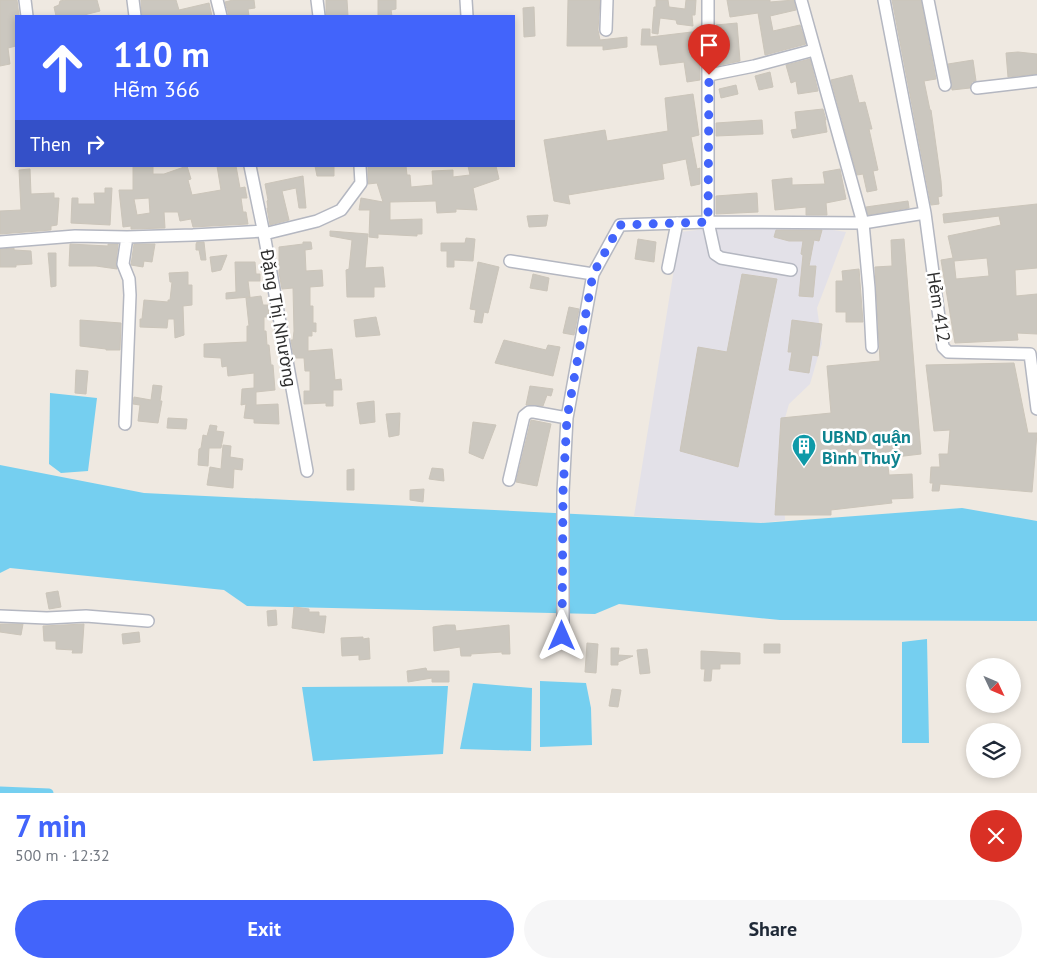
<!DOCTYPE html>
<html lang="en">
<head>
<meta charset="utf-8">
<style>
	:root { --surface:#fff; --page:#f6f6f7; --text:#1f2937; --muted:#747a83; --accent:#4264fb }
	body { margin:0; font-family:"PT Sans",sans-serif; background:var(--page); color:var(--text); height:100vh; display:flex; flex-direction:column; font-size:19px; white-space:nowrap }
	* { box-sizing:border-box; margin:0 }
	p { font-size:16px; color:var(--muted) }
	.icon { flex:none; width:28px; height:28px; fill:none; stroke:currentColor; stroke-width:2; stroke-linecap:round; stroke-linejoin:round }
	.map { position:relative; height:793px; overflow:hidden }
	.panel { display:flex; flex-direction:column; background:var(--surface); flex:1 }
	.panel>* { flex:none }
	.top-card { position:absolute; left:15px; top:15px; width:500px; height:152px; border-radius:0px; box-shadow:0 2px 8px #0003; background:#4264fb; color:#fff; overflow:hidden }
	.needle { width:32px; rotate:134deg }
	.fabs { position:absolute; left:966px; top:658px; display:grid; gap:10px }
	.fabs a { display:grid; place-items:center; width:55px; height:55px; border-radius:50%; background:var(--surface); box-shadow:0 2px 8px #0003; font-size:25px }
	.pin { position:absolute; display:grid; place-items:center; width:42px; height:42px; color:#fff; margin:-51px -21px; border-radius:50% 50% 50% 0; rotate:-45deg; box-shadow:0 0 5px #0007 }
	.pin .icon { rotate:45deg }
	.me { position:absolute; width:55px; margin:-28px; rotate:0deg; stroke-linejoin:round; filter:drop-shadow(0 0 4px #0008) }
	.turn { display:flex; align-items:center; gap:18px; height:105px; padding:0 15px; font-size:22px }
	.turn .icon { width:65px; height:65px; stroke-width:2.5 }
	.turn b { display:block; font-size:35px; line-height:42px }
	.then { display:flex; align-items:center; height:48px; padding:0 15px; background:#0003; gap:10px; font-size:19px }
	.round { display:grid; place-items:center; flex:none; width:52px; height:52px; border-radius:26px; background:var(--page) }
	.summary { display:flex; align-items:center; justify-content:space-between; height:85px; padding:0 15px }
	h1 { font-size:30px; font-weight:600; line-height:38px; color:var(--accent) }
	.action { display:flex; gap:10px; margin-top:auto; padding:10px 15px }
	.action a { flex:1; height:58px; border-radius:30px; background:var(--accent); color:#fff; font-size:20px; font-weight:600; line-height:58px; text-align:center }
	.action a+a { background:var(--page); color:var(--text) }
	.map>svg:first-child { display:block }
	.industrial { fill:#e3e1e8 }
	.water { fill:#75cff0 }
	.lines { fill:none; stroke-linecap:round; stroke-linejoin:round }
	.canal { stroke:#75cff0; stroke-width:9 }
	.building { fill:#cbc7bf; stroke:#cbc5ba; fill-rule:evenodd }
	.minor-casing { stroke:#b4b7c1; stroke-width:14 }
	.minor { stroke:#fff; stroke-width:11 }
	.route { stroke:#4264fb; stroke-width:9; stroke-dasharray:0 16.2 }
	.labels { text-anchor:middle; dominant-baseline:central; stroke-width:5; stroke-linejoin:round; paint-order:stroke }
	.street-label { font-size:18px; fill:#2e2e2e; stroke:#fff }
	.culture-label { font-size:18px; font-weight:bold; fill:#0d838f; stroke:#fff; text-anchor:start }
</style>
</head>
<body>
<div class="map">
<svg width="1037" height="793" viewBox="0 0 1037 793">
	<rect width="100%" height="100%" fill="#efe9e1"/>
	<path class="industrial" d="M776,221L846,232L817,308L822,343L810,384L789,404L781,432L785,520L761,523L634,516L680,232Z"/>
	<path class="water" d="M50,393L97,398L88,471L61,473L49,464Z
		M0,465L144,493L761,523L962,508L1037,521V621L780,620L619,604L595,614L247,606L224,590L10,568L0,573Z
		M927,639L929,743H902V642Z
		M540,681L586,683L591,708L592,745L540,747Z
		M473,683L532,688L531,751L460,749Z
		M448,686L443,754L313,761L302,687Z"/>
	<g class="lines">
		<path class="canal" d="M0,791L49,793"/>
	</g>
	<path class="building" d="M0,0H17L19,16H16V46L8,48L10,64L0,66Z
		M65,0H97L100,11L84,15V16H56L54,7L59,5L60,1Z
		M141,0H176L179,10L209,3L212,16H142Z
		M233,0H254L255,8L248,9L249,16H229L225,2Z
		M326,0H347L348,16H326Z
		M378,0H396V9L391,10L392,16H378Z
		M568,0H600L598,30L600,40L627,37V47L603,50V46H567Z
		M656,0H668L669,7L685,9L686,0H696L695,15H692L693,26L677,24L676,20L660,18L658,34L652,33L654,7H656Z
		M727,0H770V2L794,0L796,10L770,16L773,31L800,25L806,44L765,55L758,13L730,17Z
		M892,0H921L936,79L924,81L930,110H931L941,181L942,196L938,197L939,204L931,205Z
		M534,7L535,36L524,37L523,8Z
		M737,23L740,61L716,66V25Z
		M642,29H650V37L700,31V43L696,44L699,61H700V80L687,82L684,62L660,65L657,45H641Z
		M1018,52L1037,54V74L1008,77L1006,53Z
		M810,59L818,91L798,94L796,81L791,83L786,65Z
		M973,60L976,81L972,82L970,88L952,90L948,64Z
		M770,72L773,87L759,90L755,76Z
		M852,75L859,103L865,102L872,129H869L878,170L873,171L877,190L867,192L863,174L857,175L831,80Z
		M736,85L738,94L721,98L719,89Z
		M693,94L699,135L691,137L697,169L700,168V184L691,186L686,159L662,164L664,179L568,195L570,204L554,201L544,140L605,130L607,141L668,131L665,98Z
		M823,109L826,120H825L827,132L793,138L791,130L797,129L795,112Z
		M762,120L763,134L716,136V123Z
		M133,166H153V174H164L187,166L191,179L188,180L192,195L221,190L217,166H236L240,188L245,187L247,198H241L243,212H246L248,224L193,227L191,219L180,221L178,212H164L165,228L131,229V226L123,227L119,190H133ZM149,198L150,213L137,215L134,199Z
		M315,166H334V176H317Z
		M368,166H406L407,175H410L411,187L433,185L432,171L453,170V177L470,175L468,166H496L499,179L473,188L477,210L456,209V212L437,213L436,201L390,202V220L422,219V234H417V236L378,234V238L369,237L370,210H359L361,198L383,202L377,183L368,184Z
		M30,169L31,194L54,193V198H59L57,225L51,226V230L0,234V211L21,210L19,170Z
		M840,169L846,199L826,203L827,215H806V207L775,210L772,180L792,178V185L825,184L823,172Z
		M303,176L306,208H299L296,188L282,191L289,220L270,225L267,208H268L267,201L268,200L265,184Z
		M105,188H112L110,225L71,223L72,198H78V204H95L94,193H105Z
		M757,193L758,212L716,214V196Z
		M908,201L909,208L868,215L866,207Z
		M1037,204V268L1015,270L1016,296L1037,294V334L1017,333L1018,340L955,343L941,260L953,258L948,236L1001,225L999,216L944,223L943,214ZM987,258L989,276L956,279L954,261Z
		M548,215L546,226L529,227L527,216Z
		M776,230H822L819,241L814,240L809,266H816L813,297L799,296L803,255L801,254L803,241H789L774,237Z
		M330,231L368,234L365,268L383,267L385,287H374V297H347L346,270L349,269L352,240L330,236Z
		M466,238L475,239L473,261L454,260V267H447V251H441V243H465Z
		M638,239L656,242L654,262L635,259Z
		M904,239L921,454L887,458L889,475L912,474L913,498L891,499L892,503L831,510V515H775L781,418L831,413L827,366L880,361L875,267L892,266L891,240Z
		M197,242H204L206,260H201L199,250H196V244Z
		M303,242H311L312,249L305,250L306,271L322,270L323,286L310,287V306H313V323H316V332L312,331V336H308V351L332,349L335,380L341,379L342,390H333V406H326V403L304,404V391H310V371H305L304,358H294L291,340H293L294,331L293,288L282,289L279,273V247L303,244Z
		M70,244L108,246V244H118L116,263L117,269L96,266H69Z
		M134,244H155L152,262L144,261L143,267L131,265Z
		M14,248V250L31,251L32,264L16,265V267H0V249Z
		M48,253H56V286L51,287Z
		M227,255L221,270L212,272L210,257Z
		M235,262H255L256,274H260V281H248L250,297L226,299V293L236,292Z
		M478,262L499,267L488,313L484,312L482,323L474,322L476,310L470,309Z
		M859,269L863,322H846V312H836V281H843L842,271Z
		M188,272V285H192V305L183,306L184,335L175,338L174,319H168L167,328L140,327V319H142L144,300L168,302V300H170L172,282H170L169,273Z
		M533,274L549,278L547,291L530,288Z
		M742,274L777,279L738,467L680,451L698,347L727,352Z
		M261,296L263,305H268L269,317H264V331H266L267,345H269L271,365H273L275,390L256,392V405L278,404L279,424L254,423V419L244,418L246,404L241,405L242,389L254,388V373L228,376L227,366L222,367L221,358L204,357V344L247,342V326H249L246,298Z
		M569,307L579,309L574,335L563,333Z
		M376,317L380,335L356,337L354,320Z
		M80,320L121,323L120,350H106V349L80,346Z
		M792,320L822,324L818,356L812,355L809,373L789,370L792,352H788Z
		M504,340L546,350L548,345L560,347L553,376L495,363Z
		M1014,363L1028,433H1037L1032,492L940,484L939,491H932L933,483H930L931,467H940L939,454H948L950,430L934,431L926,365Z
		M76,370L88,371L86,394L75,393Z
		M153,385L162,386L160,401H162L158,423L138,421L140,405L133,404L134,397L151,400Z
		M530,386L553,389L551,396L547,395L543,406L526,405Z
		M374,401L375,422L360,424L357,403Z
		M400,413L399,435L389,437L386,414Z
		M168,418L187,419L186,429L167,428Z
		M531,420L551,424L537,486L516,482Z
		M473,422L496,425L483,459L469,453Z
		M210,425L217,426L216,431L224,432L221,448H209L208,466L198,465L199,449L201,448L203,435L207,436Z
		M223,445L231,446L230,457L243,459L242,470L234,469L233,488L207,485L210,467L221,469Z
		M432,468L443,469L444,481L429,479Z
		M354,469V490H347V470Z
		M424,489L423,502L410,500V490Z
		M58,591L61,607L49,609L46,593Z
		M294,607L309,609V612H319V616H326L324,633L292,628Z
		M276,610L277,625L268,626L267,611Z
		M0,624H23L21,635L0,632Z
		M84,624L82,653H72L73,650L56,649V641H44L43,626Z
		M446,625H455L456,631L509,625L510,654H502V652L471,654V656H461L460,647L434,651L433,627Z
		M139,632L140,642L123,644L122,634Z
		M363,637V639L369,638L370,659L359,660V655L342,656L341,638Z
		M587,643L598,644L596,673L585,672Z
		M764,644H780V653H764Z
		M611,648H619L618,655L633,656L618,662V665H611Z
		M647,649L650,673L640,674L637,650Z
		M701,651L740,653V664H720V669H712L711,681H704L705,669H701Z
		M426,668L427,671H449V682H432V678L408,682L407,671Z
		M612,689L621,690L618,707L609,706Z"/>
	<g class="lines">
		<defs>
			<path id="minor" d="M25,0L27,16
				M133,0L135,16
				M217,0L221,16
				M317,0L319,16
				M466,0L467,16
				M884,0L925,213L943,347L948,352L1030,354L1037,409
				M928,0L945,85
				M606,30L607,0
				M709,75L754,66L814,50
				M977,88L1037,81
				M250,166L264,234L307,471
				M264,234L317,221L341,210L361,183L360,166
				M0,242L75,236L127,237L193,235L263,231
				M510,261L593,274
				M668,268L677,223
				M791,270L721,258L715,254L708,222L863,223L801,0
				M872,347L869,288L863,223L925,213
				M125,424L130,295L129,279L123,264L127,237
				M509,480L524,416L529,412H534L567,418
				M0,616L47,618L86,616L148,621
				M563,636V492L567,418L593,274L620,225L708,222V0"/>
		</defs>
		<use href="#minor" class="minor-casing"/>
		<use href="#minor" class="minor"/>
	</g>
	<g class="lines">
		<path class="route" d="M562,636L563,492L567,418L593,274L620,225L708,222L709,75"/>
	</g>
	<defs>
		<symbol id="building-pin" viewBox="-11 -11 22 30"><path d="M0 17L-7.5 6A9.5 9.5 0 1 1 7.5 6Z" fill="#0f9aa8" stroke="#fff"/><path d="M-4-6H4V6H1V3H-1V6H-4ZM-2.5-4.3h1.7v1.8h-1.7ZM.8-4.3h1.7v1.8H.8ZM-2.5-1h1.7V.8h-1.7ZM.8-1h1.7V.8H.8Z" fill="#fff"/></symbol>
	</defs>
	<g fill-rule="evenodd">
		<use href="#building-pin" x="790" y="432" width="28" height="38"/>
	</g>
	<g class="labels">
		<g class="street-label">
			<text transform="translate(939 307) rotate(81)">Hẻm 412</text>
			<text transform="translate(279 318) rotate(80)">Đặng Thị Nhường</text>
		</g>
		<g class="culture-label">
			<text x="822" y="436">UBND quận<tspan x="822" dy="21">Bình Thuỷ</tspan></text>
		</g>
	</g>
</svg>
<div class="fabs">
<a><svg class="needle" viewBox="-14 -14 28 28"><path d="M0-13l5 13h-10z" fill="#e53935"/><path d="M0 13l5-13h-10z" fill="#747a83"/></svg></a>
<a><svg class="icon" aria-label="layers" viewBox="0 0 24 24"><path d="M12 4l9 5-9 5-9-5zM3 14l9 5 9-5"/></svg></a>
</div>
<div class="pin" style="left:709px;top:75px;background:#d93025"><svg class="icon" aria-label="arrive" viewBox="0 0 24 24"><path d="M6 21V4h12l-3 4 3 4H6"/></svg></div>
<svg class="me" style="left:562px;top:636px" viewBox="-20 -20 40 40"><path d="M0-17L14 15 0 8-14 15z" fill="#4264fb" stroke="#fff" stroke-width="4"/></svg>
<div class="top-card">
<div class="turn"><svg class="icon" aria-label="ahead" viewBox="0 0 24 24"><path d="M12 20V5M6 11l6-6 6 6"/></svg><div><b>110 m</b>Hẽm 366</div></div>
<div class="then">Then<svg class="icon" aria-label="right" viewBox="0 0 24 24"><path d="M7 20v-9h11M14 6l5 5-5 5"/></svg></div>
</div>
</div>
<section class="panel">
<div class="summary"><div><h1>7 min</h1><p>500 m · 12:32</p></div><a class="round" style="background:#d93025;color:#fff"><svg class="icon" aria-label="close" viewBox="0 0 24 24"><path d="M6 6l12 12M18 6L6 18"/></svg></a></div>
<div class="action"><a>Exit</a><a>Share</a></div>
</section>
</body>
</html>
